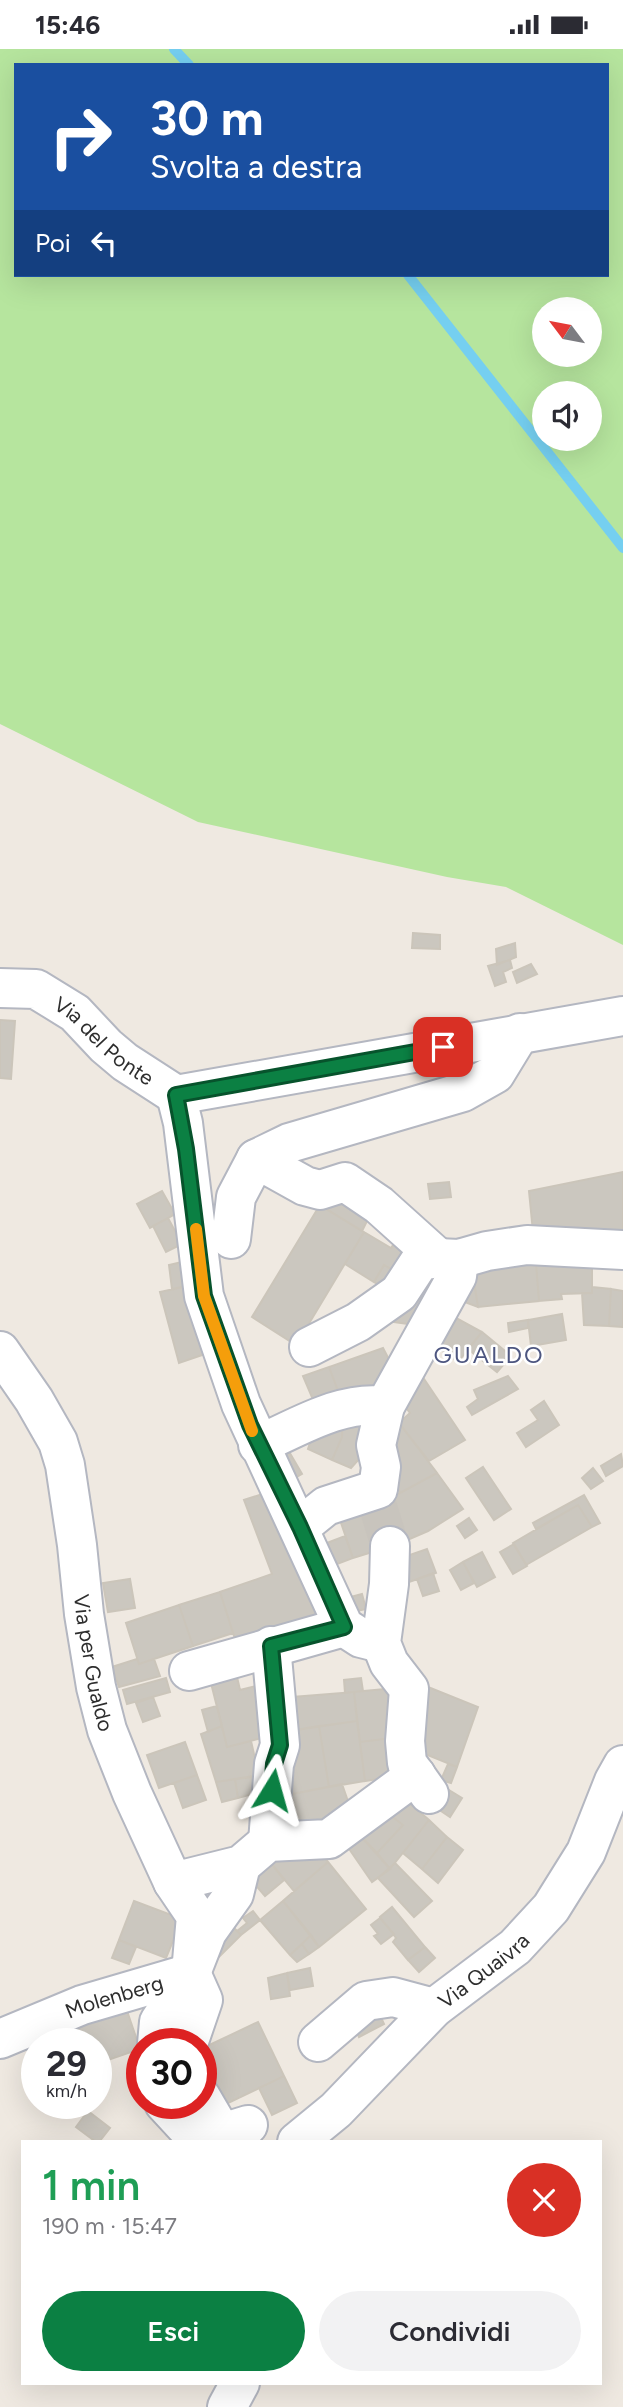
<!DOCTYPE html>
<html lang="it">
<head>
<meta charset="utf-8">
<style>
	:root { --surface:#fff; --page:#f2f2f3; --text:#2b2b33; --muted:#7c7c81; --accent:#0b8043 }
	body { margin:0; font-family:Figtree,sans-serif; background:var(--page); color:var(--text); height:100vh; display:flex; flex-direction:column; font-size:26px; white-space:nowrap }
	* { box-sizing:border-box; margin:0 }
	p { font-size:23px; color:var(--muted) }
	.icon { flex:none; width:38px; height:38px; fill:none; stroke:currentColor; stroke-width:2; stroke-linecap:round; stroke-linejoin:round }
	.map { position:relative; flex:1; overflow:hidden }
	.side { position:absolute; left:21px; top:2091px; width:581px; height:245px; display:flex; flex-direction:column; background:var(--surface); border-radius:0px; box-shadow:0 7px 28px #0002 }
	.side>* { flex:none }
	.banner { position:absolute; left:14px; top:14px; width:595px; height:214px; border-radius:0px; box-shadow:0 7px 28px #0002; background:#1a4fa0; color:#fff; overflow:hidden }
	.needle { width:46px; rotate:302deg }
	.controls { position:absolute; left:532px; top:248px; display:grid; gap:14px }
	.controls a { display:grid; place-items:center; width:70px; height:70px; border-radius:50%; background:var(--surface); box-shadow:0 7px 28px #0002; font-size:35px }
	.speed { position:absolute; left:21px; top:1979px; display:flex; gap:14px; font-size:35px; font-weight:700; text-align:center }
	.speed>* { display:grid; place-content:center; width:91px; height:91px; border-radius:50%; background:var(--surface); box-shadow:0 7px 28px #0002; line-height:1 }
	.speed small { font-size:18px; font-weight:400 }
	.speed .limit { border:10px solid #d22; background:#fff; color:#111 }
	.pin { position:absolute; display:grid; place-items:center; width:60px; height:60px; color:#fff; margin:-30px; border-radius:14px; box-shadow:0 4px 10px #0006 }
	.me { position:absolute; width:77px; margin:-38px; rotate:8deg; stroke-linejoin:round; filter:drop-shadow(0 0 5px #0008) }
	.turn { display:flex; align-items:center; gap:24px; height:147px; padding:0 21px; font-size:32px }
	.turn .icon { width:91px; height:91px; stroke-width:2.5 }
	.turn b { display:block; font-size:49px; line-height:60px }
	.then { display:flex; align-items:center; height:66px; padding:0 21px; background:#0003; gap:14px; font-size:26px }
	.round { display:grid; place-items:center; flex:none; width:74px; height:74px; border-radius:37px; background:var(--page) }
	.overview { display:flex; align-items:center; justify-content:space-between; height:119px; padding:0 21px }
	h1 { font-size:42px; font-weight:600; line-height:52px; color:#1e9e55 }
	.button { display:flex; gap:14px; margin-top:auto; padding:14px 21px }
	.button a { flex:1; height:80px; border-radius:42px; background:var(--accent); color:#fff; font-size:28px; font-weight:600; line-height:80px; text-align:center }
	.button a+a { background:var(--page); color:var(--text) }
	.status { display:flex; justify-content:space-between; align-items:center; height:49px; padding:0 35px; background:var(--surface); direction:ltr }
	.status svg { height:19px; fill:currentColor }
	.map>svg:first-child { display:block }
	.green { fill:#b6e59e; fill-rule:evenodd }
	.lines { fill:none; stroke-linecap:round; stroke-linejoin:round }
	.stream { stroke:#75cff0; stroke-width:10 }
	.building { fill:#cbc7bf; stroke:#cbc5ba; stroke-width:2 }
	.minor-tunnel { stroke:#c8c4bd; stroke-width:38; stroke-dasharray:38 19; stroke-linecap:butt }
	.minor-casing { stroke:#b4b7c1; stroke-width:42 }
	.minor { stroke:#fff; stroke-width:38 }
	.route-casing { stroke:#07532c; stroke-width:18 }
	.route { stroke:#0b8043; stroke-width:12 }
	.slow { stroke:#f59e0b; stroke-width:12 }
	.labels { text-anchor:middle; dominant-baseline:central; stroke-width:5; stroke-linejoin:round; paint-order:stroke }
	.street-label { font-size:21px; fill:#2e2e2e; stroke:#fff }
	.quarter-label { font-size:24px; letter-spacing:2px; fill:#4d5680; stroke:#fff }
</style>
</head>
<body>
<div class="status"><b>15:46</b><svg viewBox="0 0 49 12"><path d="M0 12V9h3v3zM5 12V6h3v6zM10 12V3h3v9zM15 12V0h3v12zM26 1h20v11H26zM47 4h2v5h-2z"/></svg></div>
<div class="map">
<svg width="623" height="2358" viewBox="0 0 623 2358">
	<rect width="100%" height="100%" fill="#efe9e1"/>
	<path class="green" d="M0,0H623V896L506,838L447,828L198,773L0,675ZM16,16H607V226H16ZM544,261H590V306H544ZM544,345H590V390H544Z"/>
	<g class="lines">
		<path class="stream" d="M174,0L189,16
			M408,226L623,499"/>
	</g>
	<path class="building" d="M413,884L440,886V900L412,899Z
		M515,894L516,908L497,916L496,900Z
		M510,911L512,919L503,923L506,933L495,937L488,917Z
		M531,915L537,925L517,934L513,923Z
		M0,971L15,972L11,1030L0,1029Z
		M623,1123V1193H534L529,1142Z
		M449,1133L451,1148L430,1150L428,1135Z
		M162,1142L175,1165L150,1179L137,1155Z
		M360,1147L369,1168L362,1182L323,1158Z
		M320,1156L364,1183L296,1296L252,1268Z
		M168,1169L182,1195L166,1203L153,1177Z
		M364,1183L391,1199L398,1189L415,1201L399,1225L384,1216L374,1233L345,1215Z
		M535,1202L592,1205V1244L561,1245L562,1250L539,1252Z
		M535,1202L539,1252L478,1258L474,1233L476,1216Z
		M186,1212L188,1237L172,1240L169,1216Z
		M384,1216L399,1225L389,1242L374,1233Z
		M423,1221L448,1233L422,1277L394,1273L387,1266Z
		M474,1233L478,1258L462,1252Z
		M188,1237L205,1305L179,1314L160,1243Z
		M592,1238L611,1240L609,1277L584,1276L582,1244H592Z
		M611,1240L623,1242V1278L609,1277Z
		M445,1263L482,1283L458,1313L428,1292Z
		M562,1265L566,1291L531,1297L528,1271Z
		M528,1271V1279L509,1283L508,1274Z
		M482,1283L511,1307L497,1323L468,1300Z
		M383,1299L396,1324L344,1358L329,1318Z
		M329,1318L344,1358L320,1367L303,1327Z
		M416,1318L465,1391L429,1412L399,1374L410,1364L397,1347Z
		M508,1327L518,1340L472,1366L467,1358L478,1350L474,1341Z
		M544,1352L559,1376L526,1398L517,1384L538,1371L531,1361Z
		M343,1364L376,1369L360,1409L351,1419L332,1411L342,1388Z
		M343,1364L342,1388L332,1411L308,1400L317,1373Z
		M387,1372L399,1374L437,1424L400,1444L393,1428Z
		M284,1394L302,1425L288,1433L270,1403Z
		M621,1405L623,1417L606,1427L601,1417Z
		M483,1418L511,1460L494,1471L466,1429Z
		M593,1419L603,1432L591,1440L582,1429Z
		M437,1424L463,1460L428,1482L396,1496L382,1449L400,1444Z
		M275,1441L327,1570L236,1593L220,1543L272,1525L244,1451Z
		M584,1446L600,1474L592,1478L578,1456L536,1480L533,1474Z
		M382,1449L396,1496L385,1499L371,1452Z
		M371,1452L385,1499L353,1509L337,1462Z
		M578,1456L592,1478L526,1516L513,1494Z
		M469,1469L477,1481L465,1489L457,1477Z
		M345,1487L353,1509L324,1520L316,1498Z
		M514,1495L527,1517L513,1525L500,1503Z
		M427,1500L436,1524L406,1534L398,1510Z
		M482,1503L495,1528L477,1538L463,1513Z
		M463,1513L474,1534L461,1541L450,1521Z
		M433,1524L439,1542L423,1547L417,1530Z
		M130,1530L135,1559L108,1563L103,1534Z
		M220,1543L233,1584L193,1597L179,1556Z
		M362,1545L366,1560L347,1564L343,1550Z
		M179,1556L193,1597L139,1615L126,1574Z
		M137,1610L139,1615L154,1610L160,1627L119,1638L112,1618Z
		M237,1628L240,1641L264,1635L277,1685L227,1698L211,1634Z
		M166,1629L170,1643L127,1655L123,1641Z
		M361,1629L363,1642L345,1644L344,1631Z
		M423,1636L478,1658L457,1718L410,1699Z
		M395,1639L399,1688L360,1693L354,1643Z
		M354,1643L357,1672L283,1683L280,1649Z
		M153,1648L160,1667L143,1673L136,1654Z
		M217,1657L222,1677L208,1683L202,1661Z
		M357,1672L365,1732L329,1738L319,1677Z
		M222,1677L227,1698L251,1692L259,1727L216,1733L201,1685Z
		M319,1677L329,1738L287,1746L283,1683Z
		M399,1688L402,1726L365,1732L360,1693Z
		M185,1693L197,1726L159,1739L147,1706Z
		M448,1715L457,1718L451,1734L441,1731Z
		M197,1726L206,1751L183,1759L174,1734Z
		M253,1727L256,1744L238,1749L235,1730Z
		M235,1730L238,1749L222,1753L216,1733Z
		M342,1735L351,1761L335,1777H289L287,1746Z
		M449,1741L462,1749L450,1768L438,1760Z
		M397,1744L429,1771L390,1820L377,1804L403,1776L381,1759Z
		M381,1759L403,1776L377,1804L357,1783Z
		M429,1771L447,1788L422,1820L403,1804Z
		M357,1783L390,1820L372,1833L345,1794Z
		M447,1788L463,1801L438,1834L422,1820Z
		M312,1792L328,1813L294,1842L270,1813Z
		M270,1813L284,1831L265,1847L252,1832Z
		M328,1813L366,1860L319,1898L283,1852Z
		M395,1814L432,1852L414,1868L378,1829Z
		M134,1852L182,1870L166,1909L119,1891Z
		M283,1852L311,1886L290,1906L260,1871Z
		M392,1858L425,1898L408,1911L393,1893L396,1889L380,1868Z
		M253,1862L260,1871L241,1886L237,1882L247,1874L243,1869Z
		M380,1869L394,1885L381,1895L374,1887L378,1885L371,1876Z
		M232,1877L241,1886L218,1909L209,1901Z
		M311,1886L319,1898L309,1905L302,1895Z
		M119,1891L136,1898L129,1915L112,1909Z
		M302,1895L309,1905L297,1913L290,1906Z
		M425,1898L435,1909L419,1923L408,1911Z
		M310,1919L313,1937L290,1941L287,1924Z
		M287,1924L290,1947L271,1950L268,1929Z
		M125,1956L140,2000L96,2015V1995H79L71,1974Z
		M378,1962L384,1975L359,1988L353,1974Z
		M258,1973L284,2027L222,2057L201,2015V2000Z
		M71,1974L79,1995H52L48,1983Z
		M284,2027L297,2054L272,2066L259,2039Z
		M88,2062L110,2079L99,2093H96L76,2078Z"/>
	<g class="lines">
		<path class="minor-tunnel" d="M376,1451L390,1497"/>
		<defs>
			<g id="minor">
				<path id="s1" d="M0,939L36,940L75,964L106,997L125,1013L176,1046L623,967"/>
				<path d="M176,1046L183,1074L204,1247L241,1355L344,1578L361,1589L381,1594"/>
				<path d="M256,1110L305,1137L320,1141L345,1133L379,1156L438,1209"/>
				<path d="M231,1190L236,1148L256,1110L289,1094L463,1043L495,1025L520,984"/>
				<path d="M309,1298L358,1273L399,1244L420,1212L438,1209L459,1210L487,1202L527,1196L623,1201"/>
				<path id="s2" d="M0,1302L34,1351L58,1393L65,1416L77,1496L84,1565L96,1638L107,1681L132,1744L173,1833L196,1867L191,1924L203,1951L188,1995"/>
				<path d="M258,1396C297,1379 341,1351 385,1357"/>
				<path d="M300,1478L326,1457L378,1440L381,1418L376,1396L385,1357L457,1227L459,1210"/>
				<path d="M390,1497L389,1535L381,1594L389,1614L409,1640L405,1692L407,1714L429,1745"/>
				<path d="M189,1622L344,1578"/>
				<path d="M268,1793L274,1715L280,1696L271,1597"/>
				<path d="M173,1833L241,1816L268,1793L329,1790L416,1726"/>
				<path id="s3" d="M0,1990L82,1956L191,1924"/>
				<path d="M318,1993L366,1952L393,1948L434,1959"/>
				<path d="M157,1995L159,1973L191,1924L207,1883L234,1845L241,1816"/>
				<path d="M201,2048L222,2084L248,2076"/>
				<path d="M164,2054L200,2093"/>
				<path id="s4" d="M297,2093L336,2061L434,1959L515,1898L551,1859L586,1803L614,1732L623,1716"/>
				<path d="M227,2358L240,2334"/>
			</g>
		</defs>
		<use href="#minor" class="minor-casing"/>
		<use href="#minor" class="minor"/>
	</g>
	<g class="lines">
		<defs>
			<path id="route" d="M272,1741L274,1715L280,1696L271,1597L344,1578L300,1478L250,1376L204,1247L186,1100L176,1046L443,998"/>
		</defs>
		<use href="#route" class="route-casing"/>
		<use href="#route" class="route"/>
		<path class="slow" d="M196,1180L204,1247L252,1382"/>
	</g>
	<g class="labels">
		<g class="street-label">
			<text stroke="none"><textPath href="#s1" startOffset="122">Via del Ponte</textPath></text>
			<text stroke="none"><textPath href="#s2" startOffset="332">Via per Gualdo</textPath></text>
			<text stroke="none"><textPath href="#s4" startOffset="254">Via Quaivra</textPath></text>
			<text stroke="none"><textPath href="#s3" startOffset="122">Molenberg</textPath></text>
		</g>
		<g class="quarter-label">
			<text x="489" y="1305">GUALDO</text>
		</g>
	</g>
</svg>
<div class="controls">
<a><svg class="needle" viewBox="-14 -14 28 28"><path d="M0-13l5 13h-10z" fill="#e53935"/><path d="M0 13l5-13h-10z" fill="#7c7c81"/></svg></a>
<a><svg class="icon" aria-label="sound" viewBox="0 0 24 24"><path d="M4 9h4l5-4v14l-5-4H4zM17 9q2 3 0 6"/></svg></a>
</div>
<div class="speed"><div>29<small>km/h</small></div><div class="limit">30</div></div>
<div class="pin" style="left:443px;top:998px;background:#d93025"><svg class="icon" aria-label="arrive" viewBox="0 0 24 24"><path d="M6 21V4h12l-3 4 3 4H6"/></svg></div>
<svg class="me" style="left:272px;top:1741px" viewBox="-20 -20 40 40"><path d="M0-17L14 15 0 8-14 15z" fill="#0b8043" stroke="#fff" stroke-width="4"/></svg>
<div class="banner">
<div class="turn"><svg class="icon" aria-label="right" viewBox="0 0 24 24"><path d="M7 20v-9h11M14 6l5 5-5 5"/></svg><div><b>30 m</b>Svolta a destra</div></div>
<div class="then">Poi<svg class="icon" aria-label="left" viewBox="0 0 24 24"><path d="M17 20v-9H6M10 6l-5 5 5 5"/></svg></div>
</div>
<section class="side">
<div class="overview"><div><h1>1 min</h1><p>190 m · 15:47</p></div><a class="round" style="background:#d93025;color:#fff"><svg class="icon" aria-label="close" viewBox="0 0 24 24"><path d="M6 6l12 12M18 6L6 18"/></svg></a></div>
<div class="button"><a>Esci</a><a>Condividi</a></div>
</section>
</div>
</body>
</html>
